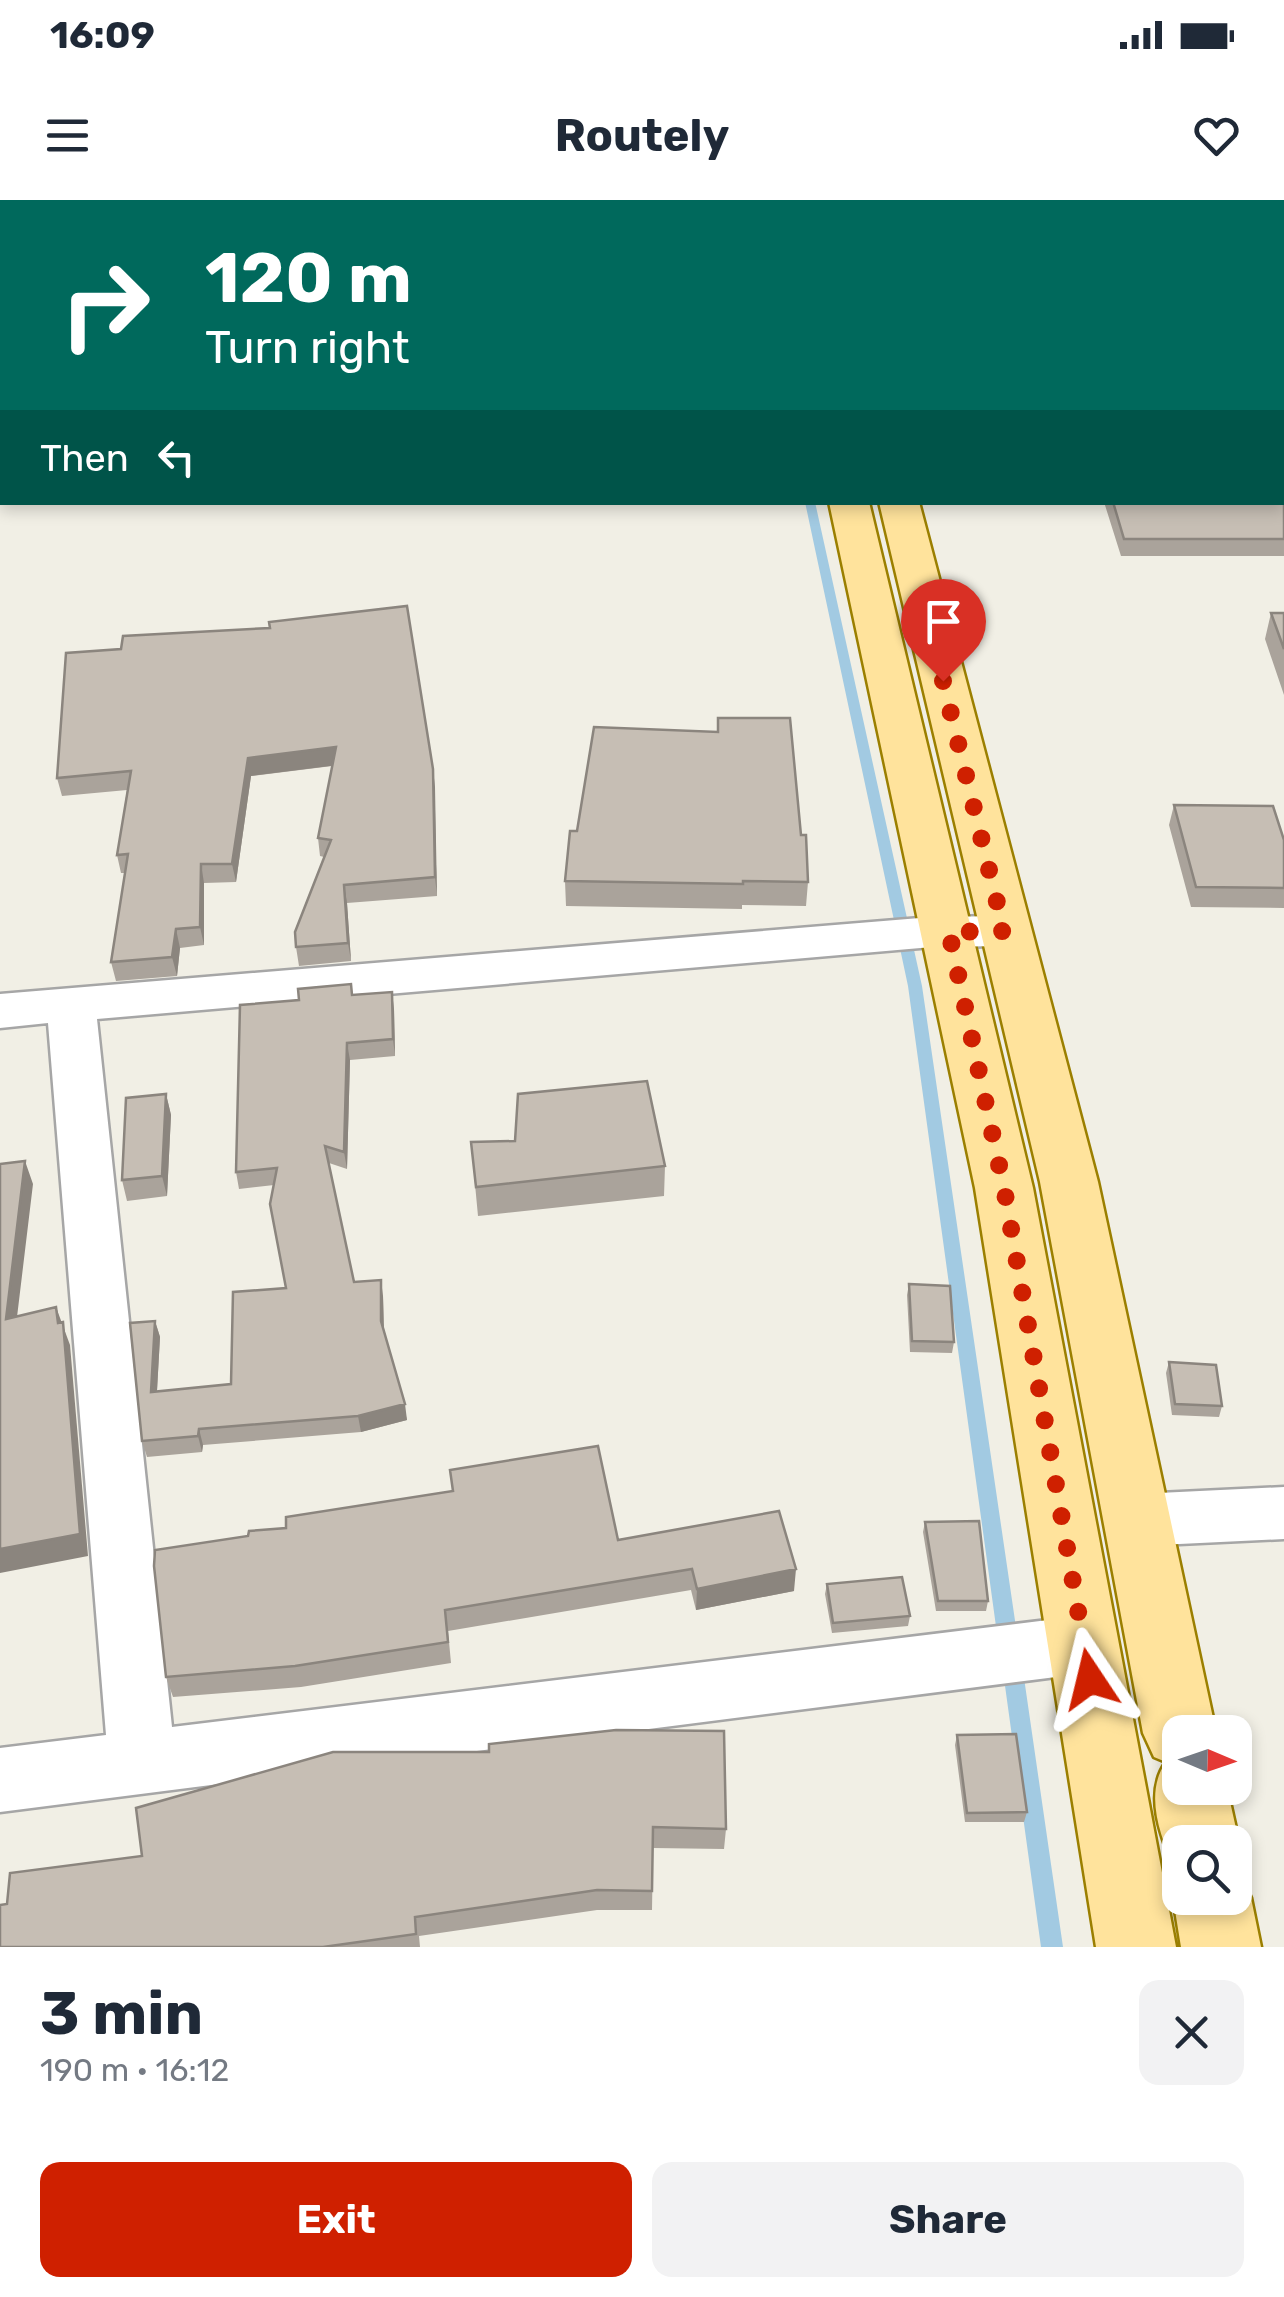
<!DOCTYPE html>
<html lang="en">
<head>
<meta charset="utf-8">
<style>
	:root { --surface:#fff; --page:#f2f2f3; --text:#1f2937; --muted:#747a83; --accent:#cf2000 }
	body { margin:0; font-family:Rubik,sans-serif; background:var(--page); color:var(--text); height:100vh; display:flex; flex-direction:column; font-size:38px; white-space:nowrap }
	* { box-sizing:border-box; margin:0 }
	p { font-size:32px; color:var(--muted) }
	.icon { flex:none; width:55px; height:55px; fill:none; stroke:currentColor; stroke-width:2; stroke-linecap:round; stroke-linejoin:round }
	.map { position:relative; height:1747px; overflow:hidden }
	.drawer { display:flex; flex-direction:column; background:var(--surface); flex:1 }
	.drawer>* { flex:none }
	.top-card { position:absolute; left:0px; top:0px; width:1285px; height:305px; box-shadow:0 5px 15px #0003; background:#00695c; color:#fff; overflow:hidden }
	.needle { width:65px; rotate:92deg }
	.controls { position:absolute; left:1162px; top:1515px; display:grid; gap:20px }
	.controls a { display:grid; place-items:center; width:90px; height:90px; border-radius:20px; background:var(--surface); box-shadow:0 5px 15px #0003; font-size:50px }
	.pin { position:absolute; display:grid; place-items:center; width:85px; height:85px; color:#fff; margin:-102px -42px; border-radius:50% 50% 50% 0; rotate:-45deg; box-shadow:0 0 10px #0007 }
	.pin .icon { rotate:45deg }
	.me { position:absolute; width:110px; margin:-55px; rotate:350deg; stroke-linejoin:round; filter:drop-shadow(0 0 8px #0008) }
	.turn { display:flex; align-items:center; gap:35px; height:210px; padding:0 40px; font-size:45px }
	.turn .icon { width:130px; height:130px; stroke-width:2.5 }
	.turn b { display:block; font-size:70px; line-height:85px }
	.then { display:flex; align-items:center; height:95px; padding:0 40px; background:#0003; gap:20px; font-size:38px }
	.round { display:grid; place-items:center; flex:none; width:105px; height:105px; border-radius:20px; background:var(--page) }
	.head { display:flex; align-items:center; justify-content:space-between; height:170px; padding:0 40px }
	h1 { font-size:60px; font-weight:700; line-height:75px }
	.primary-button { display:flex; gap:20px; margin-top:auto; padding:20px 40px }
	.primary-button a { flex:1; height:115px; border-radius:20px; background:var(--accent); color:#fff; font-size:40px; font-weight:700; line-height:115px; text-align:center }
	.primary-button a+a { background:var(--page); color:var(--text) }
	.status { display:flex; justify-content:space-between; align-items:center; height:70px; padding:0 50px; background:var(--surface); direction:ltr }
	.status svg { height:28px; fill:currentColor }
	header { display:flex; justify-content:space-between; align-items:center; height:130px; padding:0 40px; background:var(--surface); font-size:45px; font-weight:700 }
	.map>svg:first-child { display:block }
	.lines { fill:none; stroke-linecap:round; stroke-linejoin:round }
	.stream { fill:#a2cae2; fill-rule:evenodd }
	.minor-casing { stroke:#a6a6a6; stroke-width:5 }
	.major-casing { stroke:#9b7f00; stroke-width:5 }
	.minor { fill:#fff; fill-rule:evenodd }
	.major { fill:#ffe39c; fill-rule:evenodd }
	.wall { fill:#aaa39b }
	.shaded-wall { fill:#8b857e }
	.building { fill:#c6beb4; stroke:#8b857e; stroke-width:2.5 }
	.route { stroke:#cf2000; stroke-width:18; stroke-dasharray:0 32.4 }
</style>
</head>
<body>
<div class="status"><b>16:09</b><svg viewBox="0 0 49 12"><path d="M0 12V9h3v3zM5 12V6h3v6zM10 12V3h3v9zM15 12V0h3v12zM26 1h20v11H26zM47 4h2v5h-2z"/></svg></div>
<header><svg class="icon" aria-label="menu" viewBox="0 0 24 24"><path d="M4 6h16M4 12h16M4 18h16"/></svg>Routely<svg class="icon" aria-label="heart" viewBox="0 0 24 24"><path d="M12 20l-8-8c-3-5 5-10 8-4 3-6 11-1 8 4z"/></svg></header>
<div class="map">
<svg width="1284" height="1747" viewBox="0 0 1284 1747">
	<rect width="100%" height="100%" fill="#f1efe5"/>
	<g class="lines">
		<path class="stream" d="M805,302H815L922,786L1018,1441L1015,1447L1008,1450L1001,1447L998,1441L908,786Z
			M1012,1455L1019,1458L1022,1464L1063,1747H1041L1002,1464L1005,1458Z"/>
		<defs>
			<path id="minor" d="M0,214H2V234H0Z
				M1004,716L1020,720L1027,731L1020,742L1004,746L932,747L97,819L172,1527L1056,1419L1084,1412L1107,1420L1116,1441L1107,1462L1056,1477L0,1612V1548L106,1535L48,823L0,828V794L932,717Z
				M1284,1287V1339L1138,1346L1116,1339L1107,1320L1116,1301L1138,1294Z"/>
			<path id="major" d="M798,0H828L830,2H799Z
				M829,302H869L1033,988L1176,1747H1096L975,988Z
				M879,302H919L1098,982L1216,1532H1180V1588H1227L1239,1642L1235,1652V1642H1180V1671L1174,1668C1160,1635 1144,1593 1166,1562L1154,1557L1143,1533L1040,982Z
				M1235,1669L1239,1671L1251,1698L1261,1747H1181L1173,1698L1180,1681V1698H1235Z"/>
		</defs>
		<use href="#minor" class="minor-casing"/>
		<use href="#major" class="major-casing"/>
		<use href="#minor" class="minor"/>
		<use href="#major" class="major"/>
	</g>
	<path class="wall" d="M1284,191V356H1121L1104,302H1282Z
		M1271,413H1284V495L1265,439Z
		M66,453L433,569L437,696L347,703L351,761L299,766L296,747L324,657L320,656L318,638L332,566L251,576L236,682L204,683V745L180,748L177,776L116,781L111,762L125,673H121L117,655L127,590L62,596L57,578Z
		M718,518L801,635L808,682L806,706L742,705V709L566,706L565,681L577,631L717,532Z
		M1174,605L1284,640V708L1191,707L1169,625Z
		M351,784L353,795L394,809L395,856L350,860L347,969L329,963L354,1082L383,1096L384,1129L407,1220L361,1232L203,1245L202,1252L147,1257L142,1241L155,1121L160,1137L157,1191L231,1184L286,1088L274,985L239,989L236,972L299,800Z
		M166,894L171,915L167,996L127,1001L122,980Z
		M471,942L665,966L664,996L478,1016Z
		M909,1084L954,1142L952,1153L910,1152L907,1095Z
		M1169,1162L1222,1206L1219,1217L1172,1215L1166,1173Z
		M925,1322L988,1401L986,1411H936L923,1332Z
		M618,1340L794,1391L696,1410L691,1390L448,1431L451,1463L301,1487L173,1497L166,1477Z
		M827,1384L910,1416L908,1426L832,1433L825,1394Z
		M957,1535L1027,1612L1024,1622H965L955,1545Z
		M136,1608L726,1629L724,1649L653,1648L652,1710H597L419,1736L420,1747H0L7,1704L142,1656Z"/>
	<path class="shaded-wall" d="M78,0H92L90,2H75Z
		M2,73V88L0,90V75Z
		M336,547L338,565L251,576L236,682L232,664L248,558Z
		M433,569L435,587L437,696L435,677Z
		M201,664L204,683V745L200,727Z
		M344,685L347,703L351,761L348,743Z
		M176,729L180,748L177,776L172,757Z
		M392,792L394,809L395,856L393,839Z
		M347,843L350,860L347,969L344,952Z
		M166,894L171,915L167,996L162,976Z
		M25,961L33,984L14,1142L6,1119Z
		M381,1080L383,1096L384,1137L381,1121Z
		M56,1107L70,1145L88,1356L0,1373V1349L58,1123Z
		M155,1121L160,1137L156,1208L151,1192Z
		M405,1204L407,1220L361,1232L358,1216Z
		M199,1229L203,1245L202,1252L198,1236Z
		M796,1369L794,1391L696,1410L697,1389Z"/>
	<path class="building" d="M0,0H78L75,2H2V30L0,29Z
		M136,0H226L225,2H135Z
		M342,0H638V2H341Z
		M991,0H1207L1208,2H992Z
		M2,48V73L0,75V51Z
		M0,113H2V151H0Z
		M1282,191H1284V339H1124L1113,302H1282Z
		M407,406L433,569L435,677L344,685L348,743L296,747L295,732L331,640L318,638L336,547L248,558L232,664H201L200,727L176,729L172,757L111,762L128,654L117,655L131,571L57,578L66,453L121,449L123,436L270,428L269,422Z
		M1271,413H1284V449Z
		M718,518H790L801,635H806L808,682L743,681V684L565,681L570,631H577L594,527L718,532Z
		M1174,605L1273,606L1284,640V688L1196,687Z
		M351,784L352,795L392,792L393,839L347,843L344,952L325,946L354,1082L381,1080V1121L405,1204L358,1216L199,1229L198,1236L142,1241L130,1123L155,1121L151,1192L231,1184L233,1092L286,1088L270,1004L277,968L236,972L240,805L299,800L298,789Z
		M647,881L665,966L476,987L471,942L515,941L518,894Z
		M166,894L162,976L122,980L126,898Z
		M25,961L6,1119L56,1107L58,1123L63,1122L80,1334L0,1349V964Z
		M909,1084L950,1086L954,1142L912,1141Z
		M1169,1162L1216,1165L1222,1206L1175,1204Z
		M598,1246L618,1340L779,1311L796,1369L697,1389L692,1369L445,1410L448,1442L295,1466L166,1477L154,1366L155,1350L248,1336L249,1331L286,1328V1317L453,1291L450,1270Z
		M979,1321L988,1401H938L925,1322Z
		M902,1377L910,1416L833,1423L827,1384Z
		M616,1530L724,1531L726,1629L653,1627L652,1691L597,1690L415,1717L416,1734L323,1747H0V1705L7,1704L10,1673L142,1656L136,1608L333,1552H489V1544Z
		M1016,1534L1027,1612L967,1613L957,1535Z"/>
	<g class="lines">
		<path class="route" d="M943,481L1004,731L949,732L1004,988L1090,1479"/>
	</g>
</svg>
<div class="controls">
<a><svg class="needle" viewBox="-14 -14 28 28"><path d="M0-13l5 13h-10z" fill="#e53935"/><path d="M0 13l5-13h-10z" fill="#747a83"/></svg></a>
<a><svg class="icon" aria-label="search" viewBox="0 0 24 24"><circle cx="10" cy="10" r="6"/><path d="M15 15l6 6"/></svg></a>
</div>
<div class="pin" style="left:943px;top:481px;background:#d93025"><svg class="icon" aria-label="arrive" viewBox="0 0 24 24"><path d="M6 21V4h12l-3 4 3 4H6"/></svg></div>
<svg class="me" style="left:1090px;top:1479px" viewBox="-20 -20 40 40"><path d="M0-17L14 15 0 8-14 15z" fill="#cf2000" stroke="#fff" stroke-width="4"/></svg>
<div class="top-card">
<div class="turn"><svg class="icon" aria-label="right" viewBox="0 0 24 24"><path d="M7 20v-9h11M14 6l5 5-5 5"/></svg><div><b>120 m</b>Turn right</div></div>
<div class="then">Then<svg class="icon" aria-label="left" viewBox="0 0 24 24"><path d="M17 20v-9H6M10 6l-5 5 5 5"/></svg></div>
</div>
</div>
<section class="drawer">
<div class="head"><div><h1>3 min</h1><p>190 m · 16:12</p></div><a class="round"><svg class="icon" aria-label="close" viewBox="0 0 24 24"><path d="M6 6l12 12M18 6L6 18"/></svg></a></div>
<div class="primary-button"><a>Exit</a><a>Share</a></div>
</section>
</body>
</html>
